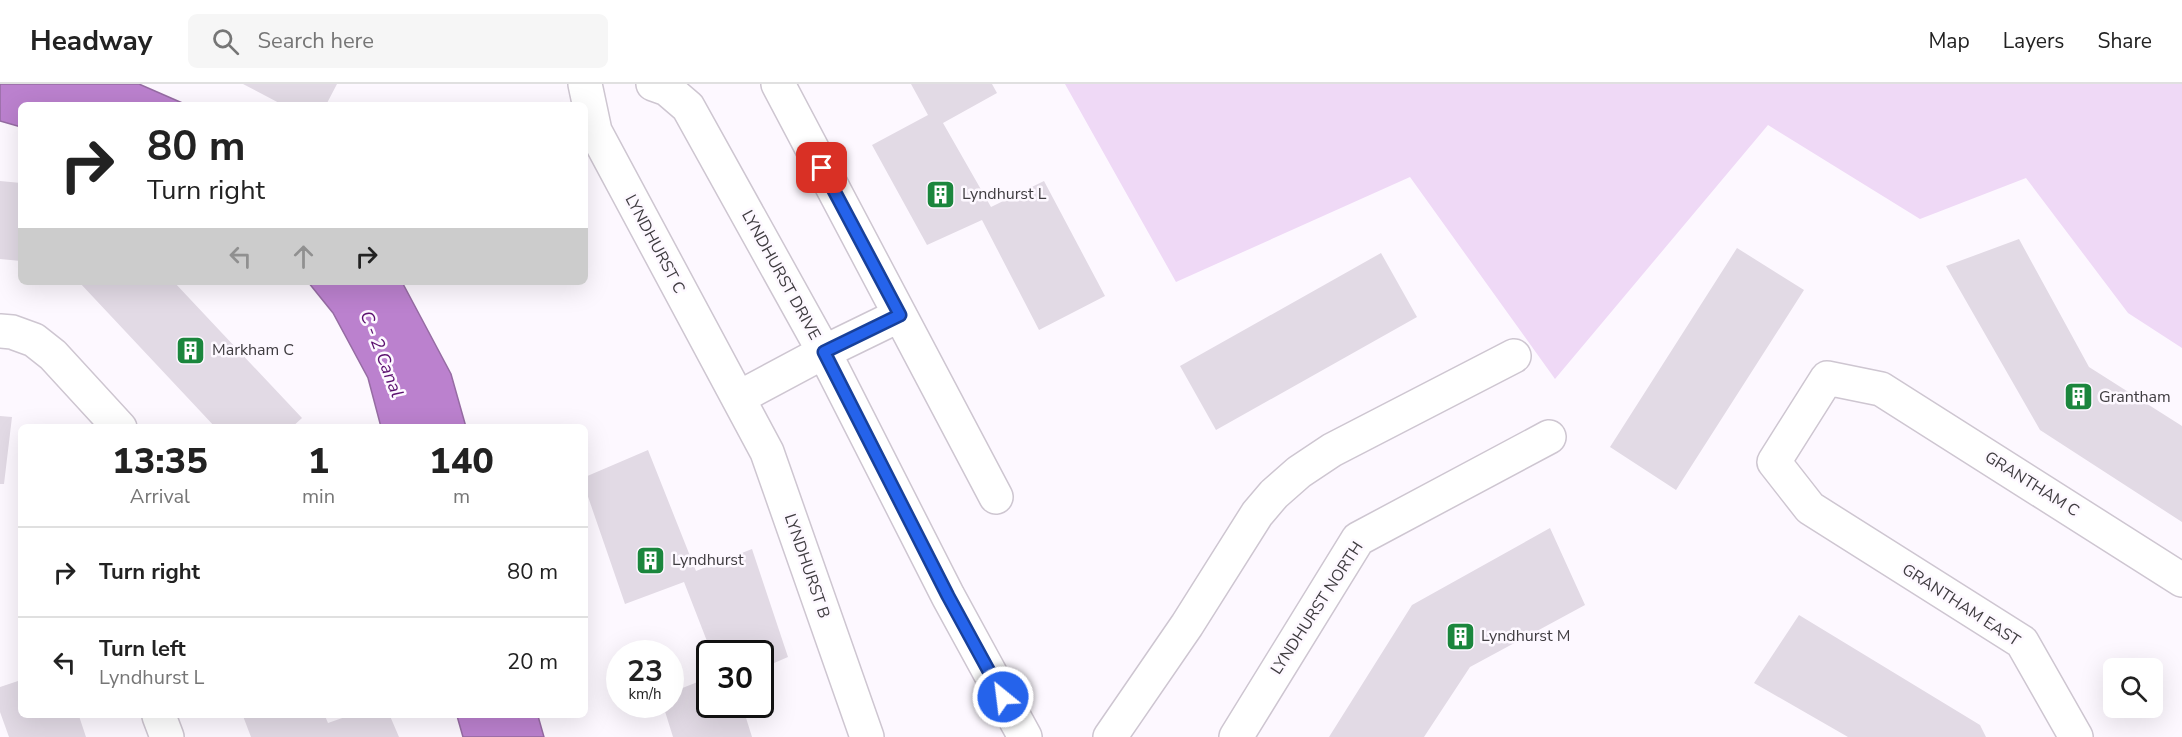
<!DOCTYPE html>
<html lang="en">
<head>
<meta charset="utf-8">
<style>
	:root { --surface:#fff; --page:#f6f6f6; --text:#222; --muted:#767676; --line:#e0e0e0 }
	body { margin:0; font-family:"Nunito Sans",sans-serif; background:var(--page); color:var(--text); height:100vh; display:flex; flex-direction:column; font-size:22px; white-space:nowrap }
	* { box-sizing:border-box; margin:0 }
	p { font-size:20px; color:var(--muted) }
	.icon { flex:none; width:33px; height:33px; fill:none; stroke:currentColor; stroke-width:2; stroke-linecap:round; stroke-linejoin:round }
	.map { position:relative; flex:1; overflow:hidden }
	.details { position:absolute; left:18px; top:340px; width:570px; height:294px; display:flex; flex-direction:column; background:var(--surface); border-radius:9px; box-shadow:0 6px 24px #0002 }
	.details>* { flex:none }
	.banner { position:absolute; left:18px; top:18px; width:570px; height:183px; border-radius:9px; box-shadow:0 6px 24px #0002; background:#fff; color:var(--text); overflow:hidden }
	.controls { position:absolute; left:2103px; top:574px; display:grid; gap:12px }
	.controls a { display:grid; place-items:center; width:60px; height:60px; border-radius:9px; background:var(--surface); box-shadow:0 6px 24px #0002; font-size:30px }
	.speed { position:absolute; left:606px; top:556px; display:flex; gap:12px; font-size:30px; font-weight:700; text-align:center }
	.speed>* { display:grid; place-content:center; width:78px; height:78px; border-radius:50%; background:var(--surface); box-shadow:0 6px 24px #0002; line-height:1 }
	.speed small { font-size:15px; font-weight:400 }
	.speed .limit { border:3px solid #111; border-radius:9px; background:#fff; color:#111 }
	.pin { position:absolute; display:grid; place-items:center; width:51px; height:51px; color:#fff; margin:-26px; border-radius:12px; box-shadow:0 3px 9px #0006 }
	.me { position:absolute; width:66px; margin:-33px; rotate:331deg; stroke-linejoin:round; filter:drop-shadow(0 0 4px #0008) }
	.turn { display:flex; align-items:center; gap:21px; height:126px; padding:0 30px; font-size:27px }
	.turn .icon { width:78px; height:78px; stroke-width:2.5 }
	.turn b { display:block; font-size:42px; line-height:51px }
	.lanes { display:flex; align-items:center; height:57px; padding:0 30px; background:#0003; justify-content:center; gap:30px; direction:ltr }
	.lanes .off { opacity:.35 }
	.eta { display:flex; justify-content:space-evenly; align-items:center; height:102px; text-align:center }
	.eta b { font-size:36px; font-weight:800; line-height:42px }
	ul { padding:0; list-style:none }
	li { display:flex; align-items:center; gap:18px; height:90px; padding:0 30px; border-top:2px solid var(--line) }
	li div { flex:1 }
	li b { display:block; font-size:22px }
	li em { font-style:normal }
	header { display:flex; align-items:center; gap:36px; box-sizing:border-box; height:84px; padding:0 30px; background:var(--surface); border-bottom:2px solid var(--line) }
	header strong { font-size:28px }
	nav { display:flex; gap:33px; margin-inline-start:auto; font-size:21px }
	.search { width:420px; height:54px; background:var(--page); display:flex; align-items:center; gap:15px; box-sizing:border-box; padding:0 21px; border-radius:9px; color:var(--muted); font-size:22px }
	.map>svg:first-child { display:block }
	.green { fill:#efd9f6 }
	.water { fill:#bb81ce; stroke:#966ca3; stroke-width:1.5 }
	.building { fill:#e2dae5 }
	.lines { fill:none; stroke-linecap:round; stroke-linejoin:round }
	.minor-casing { stroke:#cec6d1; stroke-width:36 }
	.minor { stroke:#fff; stroke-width:33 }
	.route-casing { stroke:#184099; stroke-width:15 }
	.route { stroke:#2563eb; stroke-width:10 }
	.labels { text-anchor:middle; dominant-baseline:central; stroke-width:5; stroke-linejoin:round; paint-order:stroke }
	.poi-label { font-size:16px; fill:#3f3c40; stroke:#fdf8ff; text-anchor:start }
	.street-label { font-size:16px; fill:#3f3c40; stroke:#fdf8ff }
	.water-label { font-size:18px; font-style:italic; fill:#5b106f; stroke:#fdf8ff }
</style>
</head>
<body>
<header>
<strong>Headway</strong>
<div class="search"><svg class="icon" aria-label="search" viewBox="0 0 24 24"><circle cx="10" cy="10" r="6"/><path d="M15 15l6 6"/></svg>Search here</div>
<nav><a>Map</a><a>Layers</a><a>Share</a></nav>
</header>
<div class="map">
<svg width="2182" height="653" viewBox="0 0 2182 653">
	<rect width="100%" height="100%" fill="#fdf8ff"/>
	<path class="green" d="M1065,0H2182V264L2128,229L2026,94L1920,135L1768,41L1555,295L1410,93L1176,198Z"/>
	<path class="water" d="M0,0H139L187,21H21V43L0,37Z
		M308,198H402L451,290L466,343H381L368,294L333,229Z
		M457,632H538L544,653H463Z"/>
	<path class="building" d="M243,0H337L326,21H283Z
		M911,0H992L997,9L943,39L991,123L1044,97L1105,212L1039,246L982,136L927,161L872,61L928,31Z
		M0,97L21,99V177L0,175Z
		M2019,155L2089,283L2182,342V438L2040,346L1946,182Z
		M1737,164L1804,206L1676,406L1610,363Z
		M1381,169L1417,233L1216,346L1180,282Z
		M79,198H174L302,334L291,344H216Z
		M0,332L12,333L4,400H0Z
		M648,366L696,487L752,465L788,573L760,585V570H712L684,498L625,520L585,404V393Z
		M1550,444L1585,521L1470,583L1424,653H1329L1412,521Z
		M1799,531L1980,641L1986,653H1848L1754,599Z
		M710,593V621H742L752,653H673L663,621H670V609Z
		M21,596V632H79L86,653H9L0,628V603Z
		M243,632H325L328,639L348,632H390L399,653H251Z"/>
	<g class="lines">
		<defs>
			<path id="minor" d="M585,0L595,47L767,368L867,653
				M653,0L667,5L688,23L824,268L948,512L1025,653
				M778,0L996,413
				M0,247L12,248L34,256L53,271L120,344
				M738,314L824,268L900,231
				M159,632L167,653
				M1110,653L1187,541L1257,430L1274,410L1299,388L1332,366L1514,272
				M1236,653L1358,455L1549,353
				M2076,653L2022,558L1810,424L1774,378L1827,294L1881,305L2182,496"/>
		</defs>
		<use href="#minor" class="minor-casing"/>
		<use href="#minor" class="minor"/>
	</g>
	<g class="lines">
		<defs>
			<path id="route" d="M822,84L900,231L824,268L948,512L1003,613"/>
		</defs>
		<use href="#route" class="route-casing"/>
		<use href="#route" class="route"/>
	</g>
	<defs>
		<symbol id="building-square" viewBox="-11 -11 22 22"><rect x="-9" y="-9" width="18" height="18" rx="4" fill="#1b863d" stroke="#fdf8ff"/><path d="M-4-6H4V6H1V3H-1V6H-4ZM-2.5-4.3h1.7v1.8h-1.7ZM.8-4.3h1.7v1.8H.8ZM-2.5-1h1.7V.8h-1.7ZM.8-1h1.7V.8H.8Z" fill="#fff"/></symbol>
	</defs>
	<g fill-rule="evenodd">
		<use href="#building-square" x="924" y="94" width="33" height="33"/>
		<use href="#building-square" x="174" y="250" width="33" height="33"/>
		<use href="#building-square" x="2062" y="296" width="33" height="33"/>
		<use href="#building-square" x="634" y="460" width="33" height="33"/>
		<use href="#building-square" x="1444" y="536" width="33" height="33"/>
	</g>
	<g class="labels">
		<g class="poi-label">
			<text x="962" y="110">Lyndhurst L</text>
			<text x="212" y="266">Markham C</text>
			<text x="2099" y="313">Grantham</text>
			<text x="672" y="476">Lyndhurst</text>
			<text x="1481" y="552">Lyndhurst M</text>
		</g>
		<g class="street-label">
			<text transform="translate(655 160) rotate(62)">LYNDHURST C</text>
			<text transform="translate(781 191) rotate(61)">LYNDHURST DRIVE</text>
			<text transform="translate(2032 400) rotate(32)">GRANTHAM C</text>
			<text transform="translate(807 482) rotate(71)">LYNDHURST B</text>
			<text transform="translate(1961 521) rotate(33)">GRANTHAM EAST</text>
			<text transform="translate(1317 524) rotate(-57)">LYNDHURST NORTH</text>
		</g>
		<g class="water-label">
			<text transform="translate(382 270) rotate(69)">C - 2 Canal</text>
		</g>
	</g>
</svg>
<div class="controls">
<a><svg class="icon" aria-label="search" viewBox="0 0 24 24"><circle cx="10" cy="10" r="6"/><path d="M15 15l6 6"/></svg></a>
</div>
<div class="speed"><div>23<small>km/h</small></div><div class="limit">30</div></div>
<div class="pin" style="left:822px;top:84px;background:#d93025"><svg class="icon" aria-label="arrive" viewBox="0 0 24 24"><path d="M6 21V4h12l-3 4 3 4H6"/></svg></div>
<svg class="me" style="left:1003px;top:613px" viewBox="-20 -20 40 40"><circle r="17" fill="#2563eb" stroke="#fff" stroke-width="3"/><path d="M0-11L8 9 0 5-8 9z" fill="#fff"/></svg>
<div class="banner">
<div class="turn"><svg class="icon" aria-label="right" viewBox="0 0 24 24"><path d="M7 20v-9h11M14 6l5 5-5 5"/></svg><div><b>80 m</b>Turn right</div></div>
<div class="lanes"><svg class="icon off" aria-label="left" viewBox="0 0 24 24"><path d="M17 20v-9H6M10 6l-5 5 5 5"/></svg><svg class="icon off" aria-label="ahead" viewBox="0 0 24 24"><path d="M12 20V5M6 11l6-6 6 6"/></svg><svg class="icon" aria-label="right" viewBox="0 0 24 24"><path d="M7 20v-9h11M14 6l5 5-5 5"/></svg></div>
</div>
<section class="details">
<div class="eta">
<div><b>13:35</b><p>Arrival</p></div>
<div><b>1</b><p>min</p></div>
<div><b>140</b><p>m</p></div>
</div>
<ul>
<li><svg class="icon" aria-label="right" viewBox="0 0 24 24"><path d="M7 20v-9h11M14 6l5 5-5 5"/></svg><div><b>Turn right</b></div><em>80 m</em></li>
<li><svg class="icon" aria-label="left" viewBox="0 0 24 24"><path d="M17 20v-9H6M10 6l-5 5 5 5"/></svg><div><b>Turn left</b><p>Lyndhurst L</p></div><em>20 m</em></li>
</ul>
</section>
</div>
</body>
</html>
